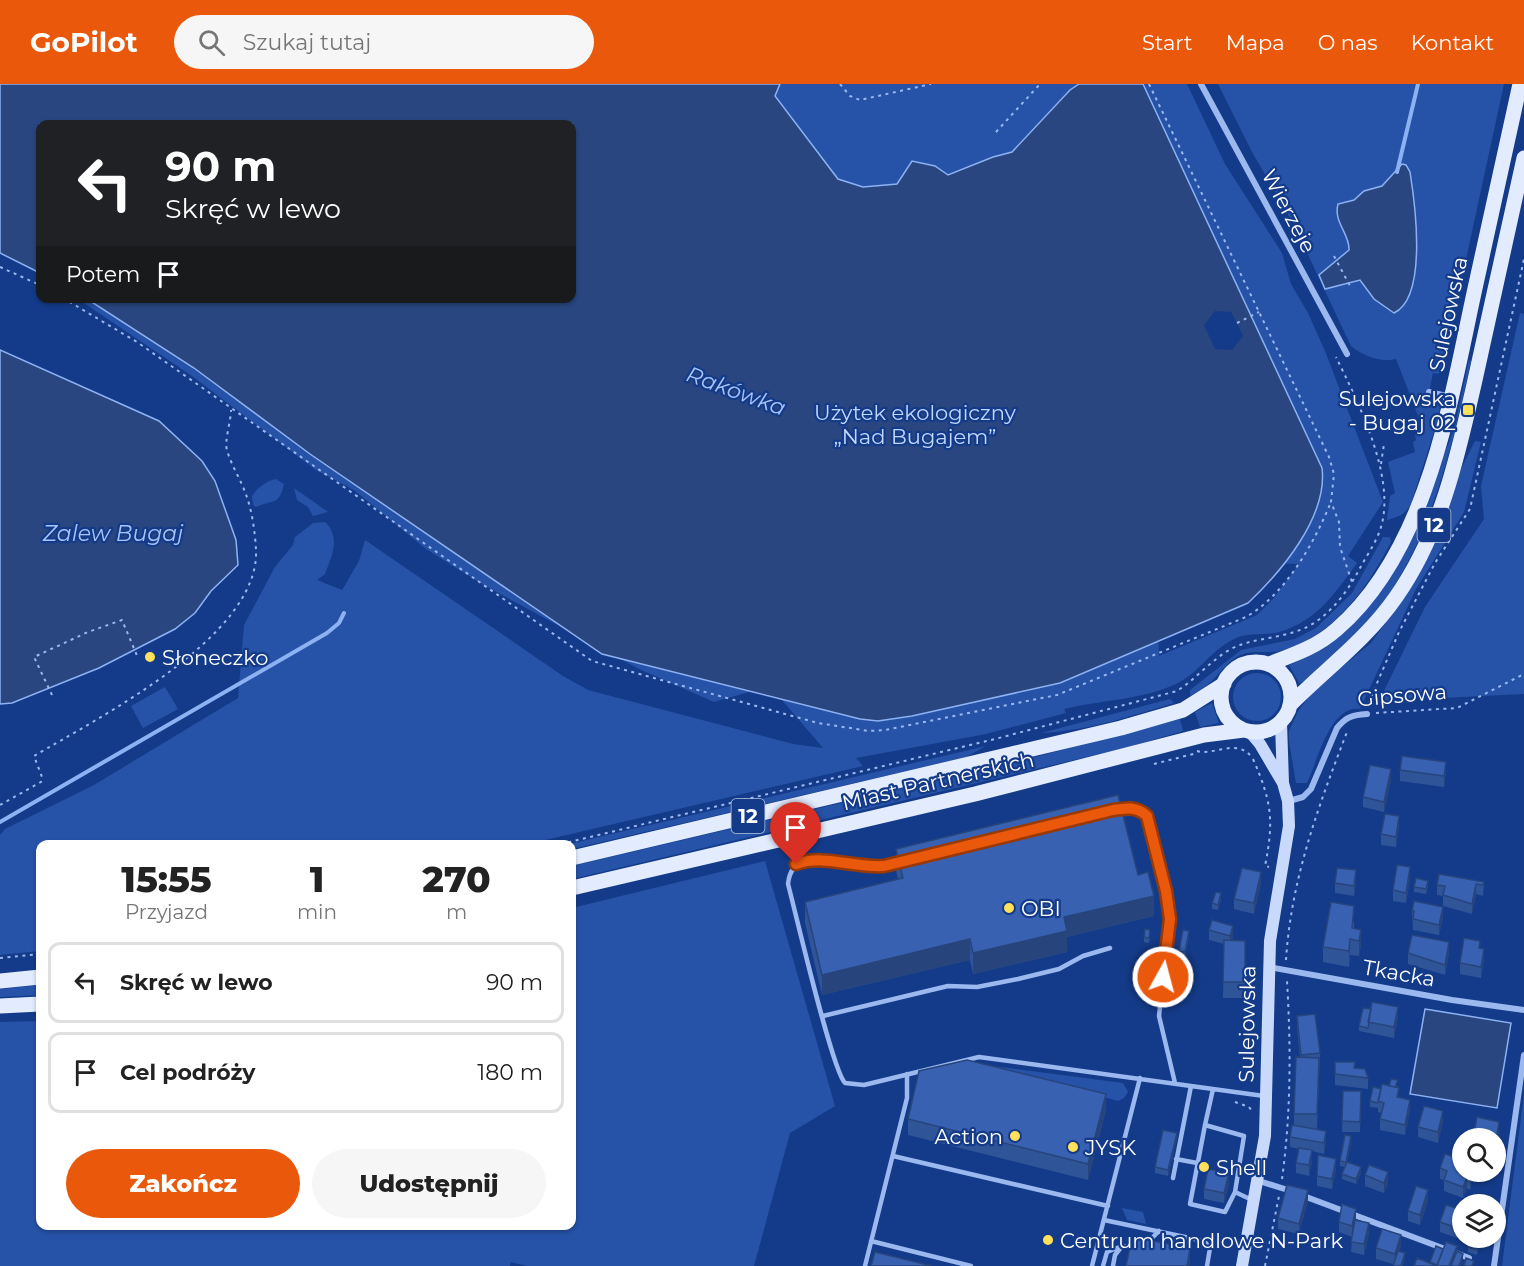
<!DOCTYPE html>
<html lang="pl">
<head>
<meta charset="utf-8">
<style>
	:root { --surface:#fff; --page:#f6f6f6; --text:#222; --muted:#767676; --line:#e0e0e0; --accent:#ea580c }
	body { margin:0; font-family:Montserrat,sans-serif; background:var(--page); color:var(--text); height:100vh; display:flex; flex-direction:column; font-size:22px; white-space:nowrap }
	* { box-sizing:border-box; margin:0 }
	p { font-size:20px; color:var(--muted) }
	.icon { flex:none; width:33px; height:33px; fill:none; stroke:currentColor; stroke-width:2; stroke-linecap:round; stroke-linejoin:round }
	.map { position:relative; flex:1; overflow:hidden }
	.side { position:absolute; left:36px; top:756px; width:540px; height:390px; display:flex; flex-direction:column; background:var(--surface); border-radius:12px; box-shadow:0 2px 4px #0004 }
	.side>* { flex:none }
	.top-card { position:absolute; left:36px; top:36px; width:540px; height:183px; border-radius:12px; box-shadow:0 2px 4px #0004; background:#202124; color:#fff; overflow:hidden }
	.tools { position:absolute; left:1452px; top:1044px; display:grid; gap:12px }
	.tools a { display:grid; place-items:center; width:54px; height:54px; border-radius:50%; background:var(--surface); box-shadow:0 2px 4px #0004; font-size:30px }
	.pin { position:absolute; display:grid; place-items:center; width:51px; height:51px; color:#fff; margin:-62px -26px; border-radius:50% 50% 50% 0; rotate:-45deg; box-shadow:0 0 6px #0007 }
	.pin .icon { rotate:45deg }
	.me { position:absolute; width:66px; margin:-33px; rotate:7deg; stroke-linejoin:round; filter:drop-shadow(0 0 4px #0008) }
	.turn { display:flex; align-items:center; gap:21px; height:126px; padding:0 30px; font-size:27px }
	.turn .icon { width:78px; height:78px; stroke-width:2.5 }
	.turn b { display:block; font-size:42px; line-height:51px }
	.then { display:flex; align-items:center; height:57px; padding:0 30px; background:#0003; gap:12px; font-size:22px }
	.eta { display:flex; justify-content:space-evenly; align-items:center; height:102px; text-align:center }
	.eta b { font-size:36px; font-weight:800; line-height:42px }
	.action { display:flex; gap:12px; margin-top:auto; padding:12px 30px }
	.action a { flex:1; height:69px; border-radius:36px; background:var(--accent); color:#fff; font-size:24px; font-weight:800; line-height:69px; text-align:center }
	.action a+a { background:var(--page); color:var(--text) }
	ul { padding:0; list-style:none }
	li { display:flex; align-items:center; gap:18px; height:81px; margin:0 12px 9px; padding:0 18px; border:3px solid var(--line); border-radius:12px }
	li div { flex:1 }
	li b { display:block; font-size:22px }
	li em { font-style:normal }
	header { display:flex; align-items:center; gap:36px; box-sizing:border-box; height:84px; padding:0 30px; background:var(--accent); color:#fff }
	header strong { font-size:28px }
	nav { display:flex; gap:33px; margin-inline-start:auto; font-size:21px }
	.search { width:420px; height:54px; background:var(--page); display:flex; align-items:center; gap:15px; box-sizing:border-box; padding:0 21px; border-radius:33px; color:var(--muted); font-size:22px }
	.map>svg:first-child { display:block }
	.green { fill:#2653a8; fill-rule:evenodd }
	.water { fill:#294680; stroke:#8db2f3; stroke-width:1.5 }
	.pier { fill:#143b89 }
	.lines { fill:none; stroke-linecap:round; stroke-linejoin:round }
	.stream { stroke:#8db2f3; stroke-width:4 }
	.path { stroke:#9bb8ef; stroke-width:2; stroke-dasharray:3 4.5; stroke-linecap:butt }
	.lane { stroke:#9bb8ef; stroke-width:4.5 }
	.street { stroke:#9bb8ef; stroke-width:6 }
	.secondary { stroke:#c9d9fb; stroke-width:12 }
	.primary { stroke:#e3ebff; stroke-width:15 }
	.wall { fill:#305498 }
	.shaded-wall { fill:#27457c }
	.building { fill:#3862b1; stroke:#27457c; stroke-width:1.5 }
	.route-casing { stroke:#983908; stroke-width:15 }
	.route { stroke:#ea580c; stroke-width:10 }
	.poi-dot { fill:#ffe059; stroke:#143b89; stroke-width:2 }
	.labels { text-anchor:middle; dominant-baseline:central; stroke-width:4.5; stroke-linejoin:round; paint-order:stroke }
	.shield { fill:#143b89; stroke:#b8c4dc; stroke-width:1.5 }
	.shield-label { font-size:20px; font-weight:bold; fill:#fff }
	.street-label { font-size:21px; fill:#fff; stroke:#143b89 }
	.poi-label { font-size:21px; fill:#fff; stroke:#143b89; text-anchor:start }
	.park-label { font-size:21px; fill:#c1d6fb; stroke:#143b89 }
	.water-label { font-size:22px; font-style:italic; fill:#a7c3f7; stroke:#143b89 }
</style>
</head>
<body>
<header>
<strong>GoPilot</strong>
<div class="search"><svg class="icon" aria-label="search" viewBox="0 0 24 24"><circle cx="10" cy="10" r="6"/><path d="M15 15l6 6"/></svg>Szukaj tutaj</div>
<nav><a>Start</a><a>Mapa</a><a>O nas</a><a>Kontakt</a></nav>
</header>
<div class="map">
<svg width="1524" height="1182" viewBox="0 0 1524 1182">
	<rect width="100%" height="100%" fill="#143b89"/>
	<path class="green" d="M0,0H1187L1225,80L1282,169L1291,200L1308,229L1325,267L1383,418L1348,472L1357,479C1336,508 1316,538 1279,548C1264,552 1248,548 1234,555C1211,566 1199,589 1176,600C1142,616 1100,616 1064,625L1066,629L986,650L856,674L863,682L528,760H40V867L0,871V751L5,745L94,701L238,614L244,541L275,483L293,461L295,453L313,439L325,438C341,453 332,472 325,490L317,496L342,506L359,477L365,456L563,592L588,606L793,660L823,664L770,602L714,618L637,584L480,499L426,465L354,406L316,386L192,292L78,215L572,214V40H40V191L0,165ZM1243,478L1299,480L1273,515L1257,531L1159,572L1157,516Z
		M1218,0H1504L1442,286L1438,290L1433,289L1428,314L1440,320L1439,332L1411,420C1405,431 1398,433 1387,436L1390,412L1395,409L1388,378L1415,368L1413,358L1416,356L1415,351L1424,347L1396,275C1381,279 1363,272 1351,262L1294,141L1251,66Z
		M1520,229L1524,230V610L1379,617L1425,523L1484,435L1481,402Z
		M1469,276L1471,277C1447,384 1423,497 1334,572C1325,580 1310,597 1299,599L1289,581C1313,571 1336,558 1354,539C1395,493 1420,416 1448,361C1456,345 1464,296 1469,276Z
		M1475,357L1481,358L1464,428L1416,505L1360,625C1330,621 1318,676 1307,699H1296L1289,657V647L1298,627L1314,606L1371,559L1412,502L1431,466L1461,385Z
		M276,395L284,400C279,422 274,415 256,423L253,421L252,412C258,403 265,398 276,395Z
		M294,404L328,428L313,432L308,423L297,416Z
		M1383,453H1390L1391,458C1367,504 1336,550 1284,566C1270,570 1256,566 1243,570C1229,575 1222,587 1212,597C1205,603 1198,608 1190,612V606L1241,566L1295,555L1316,544L1352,509Z
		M1233 613a24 24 0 1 1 48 0a24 24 0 1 1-48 0Z
		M165,603L178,625L143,644L131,622Z
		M1170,615L1174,619C1130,632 1088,647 1041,649Z
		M1212,619L1219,639L1200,643L1195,628Z
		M1180,635L1183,647L1129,663L572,795V782L1012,679Z
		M986,662L966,673L572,765V760H569Z
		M765,777L835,1022L790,1049L754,1182H527L511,1178L510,1182H0V938L40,937V1142H572V824Z
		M40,901V911L0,913V905Z
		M985,981L1123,999L1128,1008L1124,1014L1118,1017Z
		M1524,1010V1182H1502Z
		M1122,1124L1143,1128L1146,1140L1127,1136Z"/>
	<path class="water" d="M0,0H780L775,12L838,95L863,103L897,100L912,77L935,82L948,91L993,73L1012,68L1070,6L1079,0H1143L1322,384C1328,432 1282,487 1248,519L1060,599L912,632L878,637L860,635L602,570L310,370L194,284L87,215L572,214V40H40V189L0,169Z
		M1402,80L1406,81L1410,88C1415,119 1428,213 1394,229L1374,215L1360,196L1325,205L1319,191L1349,166C1350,150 1333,138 1338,120L1354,116L1364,107L1382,102Z
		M0,266L159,337L202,377L215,397L236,456L238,481L211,507L195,529L175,545L99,584L12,619L0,620Z
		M1425,925L1511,939L1497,1024L1410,1010Z"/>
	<path class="pier" d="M1215,227L1231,228L1237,239L1243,252L1232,266L1215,265L1204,241Z"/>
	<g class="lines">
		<path class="stream" d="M1397,88L1418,0
			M0,738L327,549L339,539L344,529"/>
		<path class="path" d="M840,0L850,12L860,16L931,0
			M1149,0L1329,373L1334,390L1331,418L1339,438L1340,463L1352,498
			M996,48L1040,0
			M1334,172L1350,202
			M0,183L40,201
			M63,214L137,258L592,577L818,639L869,647L885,646L1057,611L1246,533C1286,510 1314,459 1331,418
			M1237,239L1259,228
			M1381,380L1384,360
			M52,611L34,573L88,548L122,536L138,574
			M1368,620L1399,548L1435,479L1470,425L1524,175
			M1376,629L1457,624L1524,590
			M1197,667C1213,672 1234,655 1250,671
			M1253,675C1272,718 1274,737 1265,782L1269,783
			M1154,680L1197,669
			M0,721L41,698L42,693L34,672C98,634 260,552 256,466C255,448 252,425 245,408C240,394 231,381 227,366C224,358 231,337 231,326
			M561,760L995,655L1177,607C1196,595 1211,576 1231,565C1255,552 1287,556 1314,539C1334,526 1349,505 1360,484C1367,471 1377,457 1381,443C1396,393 1358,318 1336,273
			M0,874L40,870
			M1286,876C1291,796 1318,723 1347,648
			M1235,1018L1249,1023L1252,1027
			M1282,1095C1291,1029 1291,964 1287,897
			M1265,1182L1279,1112"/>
		<path class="lane" d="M1118,725L1133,724L1147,732L1166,807L1170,835L1159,932L1175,999
			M900,778C886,782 872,784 858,782C832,779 792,762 788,800C796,830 832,986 845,999L864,1001L979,973L1264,1012
			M823,932L948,902L977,903L1018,895L1059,885L1083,872L1110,864
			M1205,1041L1190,1120L1225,1128L1235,1108L1244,1052L1205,1041L1213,1005
			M893,1072L1108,1122
			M1176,1075L1197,1079
			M1173,1094L1191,1002
			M1235,1108L1252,1116
			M1104,1136L1204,1157L1210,1164L1207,1182
			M871,1157L971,1182
			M1146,1160L1159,1147
			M865,1182L907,1014V990
			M1092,1182L1140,994
			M1103,1182L1107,1168L1122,1162
			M1113,1182L1115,1171L1122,1162L1135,1163"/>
		<path class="street" d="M1201,0L1347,270
			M1429,308L1451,313
			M1289,717L1303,713L1311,705L1337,644C1346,633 1352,631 1367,630
			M1269,883L1452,916L1524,926
			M1259,1097L1291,1107
			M1301,1111L1469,1174
			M1494,1182L1524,971"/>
		<path class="secondary" d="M1281,639L1283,699
			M1242,1182L1265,1052L1270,857L1289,742L1288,717L1283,699L1260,660L1250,648"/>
		<path class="primary" d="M1221 613a35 35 0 1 1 70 0a35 35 0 1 1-70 0Z
			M1269,580C1293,571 1317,563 1337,545C1427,467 1450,320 1474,209C1489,139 1505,70 1520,0
			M1291,620C1327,584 1367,555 1396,513C1441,449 1458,371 1475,296C1492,222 1508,148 1524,74
			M572,774L1121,644L1183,626L1224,600
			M572,804L975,710L1204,651L1244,646
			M0,897L40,893
			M0,922L40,920"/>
	</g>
	<path class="wall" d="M1400,686L1446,688L1444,703L1400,697Z
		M1391,696L1384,728L1363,723V713Z
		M1399,742L1396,763L1381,761V750Z
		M896,765L1138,791L1154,832L1067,853V868L973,890L970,876L822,911L805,839V818L898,795L896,786Z
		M1410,794L1406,819L1393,817V806Z
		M1356,797L1354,812L1335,809V799Z
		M1484,798L1483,812L1476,810L1472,830L1443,822V812L1437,811V801Z
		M1261,799L1254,830L1234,825V815Z
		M1428,802L1426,810L1414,808V803Z
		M1221,815L1218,826L1212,825V819Z
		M1412,827L1443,833L1439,851L1413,846Z
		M1354,838V844L1361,861L1359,872L1350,871L1349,883L1323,878V863Z
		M1209,846L1233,852L1232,856L1245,857V914H1223L1224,860L1209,856Z
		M1150,851L1149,859L1144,858V853Z
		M1189,852L1185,873L1179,872V867Z
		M1480,864L1484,875L1481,894L1460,890V879Z
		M1408,869H1449L1445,891L1408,880Z
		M1371,925L1398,933L1394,954L1359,947V942Z
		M1297,932L1320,969L1317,1046L1326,1058L1324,1070L1312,1067V1077L1309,1092L1296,1089V1079L1299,1065L1290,1063V1053L1294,1041V1030L1300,973L1297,943Z
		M1335,978L1368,994V1005L1335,1001Z
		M1389,1002H1398L1397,1003L1399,1014L1410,1026L1405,1051L1380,1046V1035L1382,1029L1378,1028V1024L1370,1023V1017L1381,1005Z
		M1343,1007H1361L1360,1048H1342Z
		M1106,1026L1088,1096L908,1051V1035Z
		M1443,1038L1438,1059L1418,1053V1043Z
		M1177,1054L1168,1092L1155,1089V1083Z
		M1351,1058L1347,1078L1361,1089L1356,1100L1342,1095V1090L1345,1083L1340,1082V1077Z
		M1440,1084L1473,1088L1470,1106L1467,1104L1463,1114L1444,1107V1096L1440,1095Z
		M1336,1085L1332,1105L1317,1102V1092Z
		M1365,1091L1388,1099L1384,1109L1365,1102Z
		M1229,1099L1224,1119L1204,1115V1105Z
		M1308,1116L1299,1150L1278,1145V1134Z
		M1428,1117L1420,1141L1408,1137V1127Z
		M1462,1126L1460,1155L1440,1148V1138Z
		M1356,1137L1369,1149L1364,1171L1351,1168L1352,1153L1339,1148V1138Z
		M1480,1159L1477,1171L1468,1168V1163Z
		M1401,1162L1399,1167L1405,1174L1393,1180L1376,1175V1164Z"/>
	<path class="shaded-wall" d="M1446,678V688L1444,703V692Z
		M1391,685V696L1384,728V718Z
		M1399,732V742L1396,763V753Z
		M1410,783V794L1406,819V809Z
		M1356,786V797L1354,812V802Z
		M1261,788V799L1254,830V819Z
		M1476,800V810L1472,830V820Z
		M1221,809V815L1218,826V821Z
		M1154,812V832L1067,853V868L973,890V869L1064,833Z
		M1443,823V833L1439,851V841Z
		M1233,842V852L1230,862V852Z
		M1361,846V861L1359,872V857Z
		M970,855V876L822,911V891Z
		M1350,855V871L1349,883V867Z
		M1449,858V869L1445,891V881Z
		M1484,865V875L1481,894V883Z
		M1398,923V933L1394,954V943Z
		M1106,1010V1026L1088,1096V1080Z
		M1410,1016V1026L1405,1051V1041Z
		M1443,1027V1038L1438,1059V1048Z
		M1499,1038V1049L1496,1067V1056Z
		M1326,1047V1058L1324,1070V1059Z
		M1177,1049V1054L1168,1092V1086Z
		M1351,1052V1058L1346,1084V1078Z
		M1312,1066V1077L1309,1092V1081Z
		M1336,1075V1085L1332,1105V1095Z
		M1361,1083V1089L1356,1100V1095Z
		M1388,1088V1099L1384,1109V1099Z
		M1471,1088H1473L1470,1106V1095Z
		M1229,1089V1099L1224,1119V1109Z
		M1467,1094V1104L1463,1114V1103Z
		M1308,1106V1116L1299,1150V1140Z
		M1428,1106V1117L1420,1141V1131Z
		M1356,1125V1136L1352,1153V1142Z
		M1462,1137V1148L1460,1155V1145Z
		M1369,1139V1149L1364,1171V1160Z
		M1401,1151V1162L1395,1181V1170Z
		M1480,1154V1159L1477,1171V1165Z
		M1457,1162V1172L1453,1182H1449Z
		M1190,1164V1182H1187Z
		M1405,1169V1174L1403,1182H1401Z
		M1463,1170V1175L1461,1182H1459Z"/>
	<path class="building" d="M1402,672L1446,678L1444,692L1400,686Z
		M1370,681L1391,685L1384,718L1363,713Z
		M1118,711L1138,791L1148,788L1154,812L1064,833L1067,847L973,869L970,855L822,891L805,818L903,794L896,765Z
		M1385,730L1399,732L1396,753L1381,750Z
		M1397,781L1410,783L1406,809L1393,806Z
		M1242,784L1261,788L1254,819L1234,815Z
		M1337,784L1356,786L1354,802L1335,799Z
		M1439,790L1484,798L1483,801L1476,800L1472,820L1443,811L1445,802L1437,801Z
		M1416,794L1428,797L1426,805L1414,803Z
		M1216,808L1221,809L1218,821L1212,819Z
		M1414,817L1443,823L1439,841L1413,835L1414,827H1412Z
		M1331,818L1354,822L1352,844L1361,846L1359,857L1350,855L1349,867L1323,863Z
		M1212,836L1233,842L1230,852L1209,846Z
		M1145,845L1150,846L1149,854L1144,853Z
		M1183,846L1189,847L1185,868L1179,867Z
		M1412,851L1449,858L1445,881L1408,869Z
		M1464,854L1480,857L1479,864L1484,865L1481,883L1460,879Z
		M1224,856L1245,857V898H1223Z
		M1372,918L1398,923L1394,943L1368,938Z
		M1363,924L1371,925L1368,944L1359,942Z
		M1315,930L1320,969L1301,971L1297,932Z
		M1296,973L1319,974L1317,1030H1294Z
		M967,976L1106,1010L1088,1080L908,1035L919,987Z
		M1335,978H1355L1354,984L1365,985L1368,994L1335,990Z
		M1391,995L1398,996L1395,1003L1389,1002Z
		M1382,1000L1399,1004L1397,1013L1410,1016L1405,1041L1380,1035L1384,1019L1378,1017Z
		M1373,1003L1381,1005L1378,1019L1370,1017Z
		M1343,1007H1361L1360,1038L1342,1037Z
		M1424,1022L1443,1027L1438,1048L1418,1043Z
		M1477,1033L1499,1038L1496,1056V1054H1473Z
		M1292,1041L1326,1047L1324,1059L1290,1053Z
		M1163,1046L1177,1049L1168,1086L1155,1083Z
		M1345,1051L1351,1052L1346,1078L1340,1077Z
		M1299,1064L1312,1066L1309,1081L1296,1079Z
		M1445,1070L1462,1075V1088H1471L1470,1095L1467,1094L1463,1103L1444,1096L1447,1087L1440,1084Z
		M1318,1071L1336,1075L1332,1095L1317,1092Z
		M1347,1078L1361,1083L1356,1095L1342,1090Z
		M1369,1081L1388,1088L1384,1099L1365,1091Z
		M1208,1085L1229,1089L1224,1109L1204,1105Z
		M1287,1101L1308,1106L1299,1140L1278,1134Z
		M1416,1102L1428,1106L1420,1131L1408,1127Z
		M1342,1120L1356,1125L1352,1142L1339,1138Z
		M1446,1121L1462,1126V1137L1460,1145L1440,1138Z
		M1355,1136L1369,1139L1364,1160L1351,1158Z
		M1382,1145L1401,1151L1395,1170L1376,1164Z
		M1132,1153L1190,1164L1187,1182H1126Z
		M1471,1154H1480L1477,1165L1468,1163Z
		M1446,1158L1457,1162L1449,1182H1414L1417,1174L1437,1182Z
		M1436,1162L1443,1165L1437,1181L1430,1178Z
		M1398,1167L1405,1169L1401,1182H1393Z
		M1457,1167L1463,1170L1459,1182H1451Z
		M875,1168L932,1182H871Z
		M1466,1174L1474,1177L1472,1182H1464Z"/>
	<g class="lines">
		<defs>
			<path id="route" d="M796,780C824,770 854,784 884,782L1113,726C1125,724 1137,722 1147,732L1166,807L1170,835L1163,893"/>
		</defs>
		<use href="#route" class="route-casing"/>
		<use href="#route" class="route"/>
	</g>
	<g class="poi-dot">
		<rect x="1462" y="320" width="12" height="12" rx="3"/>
		<circle cx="150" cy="573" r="6"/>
		<circle cx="1009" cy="824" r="6"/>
		<circle cx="1015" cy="1052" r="6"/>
		<circle cx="1073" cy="1063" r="6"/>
		<circle cx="1204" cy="1083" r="6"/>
		<circle cx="1048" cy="1156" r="6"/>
	</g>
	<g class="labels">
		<g class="shield">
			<rect x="1417.5" y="424" width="33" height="34" rx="4.5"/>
			<rect x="731.5" y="715" width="33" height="34" rx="4.5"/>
		</g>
		<g class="shield-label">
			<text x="1434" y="441">12</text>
			<text x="748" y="732">12</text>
		</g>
		<g class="street-label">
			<text transform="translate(1289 127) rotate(62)">Wierzeje</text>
			<text transform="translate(1448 230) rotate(-78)">Sulejowska</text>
			<text transform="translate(1402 611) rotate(-5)">Gipsowa</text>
			<text transform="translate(938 697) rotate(-13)">Miast Partnerskich</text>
			<text transform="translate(1399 889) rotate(10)">Tkacka</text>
			<text transform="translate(1247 940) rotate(-89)">Sulejowska</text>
		</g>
		<g class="poi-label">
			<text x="1456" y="314" text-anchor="end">Sulejowska<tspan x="1456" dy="24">- Bugaj 02</tspan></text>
			<text x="162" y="573">Słoneczko</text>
			<text x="1021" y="824">OBI</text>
			<text x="1003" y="1052" text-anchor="end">Action</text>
			<text x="1085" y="1063">JYSK</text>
			<text x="1216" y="1083">Shell</text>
			<text x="1060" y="1156">Centrum handlowe N-Park</text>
		</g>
		<g class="park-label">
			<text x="915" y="328">Użytek ekologiczny<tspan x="915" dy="24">„Nad Bugajem”</tspan></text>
		</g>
		<g class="water-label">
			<text transform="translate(736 307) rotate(20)">Rakówka</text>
			<text x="113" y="449">Zalew Bugaj</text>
		</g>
	</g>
</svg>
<div class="tools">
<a><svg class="icon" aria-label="search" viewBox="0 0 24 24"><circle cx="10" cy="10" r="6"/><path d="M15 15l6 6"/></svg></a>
<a><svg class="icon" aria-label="layers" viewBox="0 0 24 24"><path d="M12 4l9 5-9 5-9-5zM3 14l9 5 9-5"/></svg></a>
</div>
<div class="pin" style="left:796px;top:780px;background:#d93025"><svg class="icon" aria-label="arrive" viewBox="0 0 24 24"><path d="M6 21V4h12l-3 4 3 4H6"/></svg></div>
<svg class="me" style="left:1163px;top:893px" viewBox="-20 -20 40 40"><circle r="17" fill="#ea580c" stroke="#fff" stroke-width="3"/><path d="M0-11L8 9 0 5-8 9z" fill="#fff"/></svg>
<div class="top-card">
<div class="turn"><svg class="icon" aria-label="left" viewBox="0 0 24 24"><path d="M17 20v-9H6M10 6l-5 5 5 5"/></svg><div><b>90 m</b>Skręć w lewo</div></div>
<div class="then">Potem<svg class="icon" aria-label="arrive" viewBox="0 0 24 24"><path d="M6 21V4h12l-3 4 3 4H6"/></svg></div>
</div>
<section class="side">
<div class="eta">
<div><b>15:55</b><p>Przyjazd</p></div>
<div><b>1</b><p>min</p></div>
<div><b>270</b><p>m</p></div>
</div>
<ul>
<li><svg class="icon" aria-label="left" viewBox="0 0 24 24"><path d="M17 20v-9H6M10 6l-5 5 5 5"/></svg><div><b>Skręć w lewo</b></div><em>90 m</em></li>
<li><svg class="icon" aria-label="arrive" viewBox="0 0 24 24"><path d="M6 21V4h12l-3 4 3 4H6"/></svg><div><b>Cel podróży</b></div><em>180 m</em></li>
</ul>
<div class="action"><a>Zakończ</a><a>Udostępnij</a></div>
</section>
</div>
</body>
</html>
